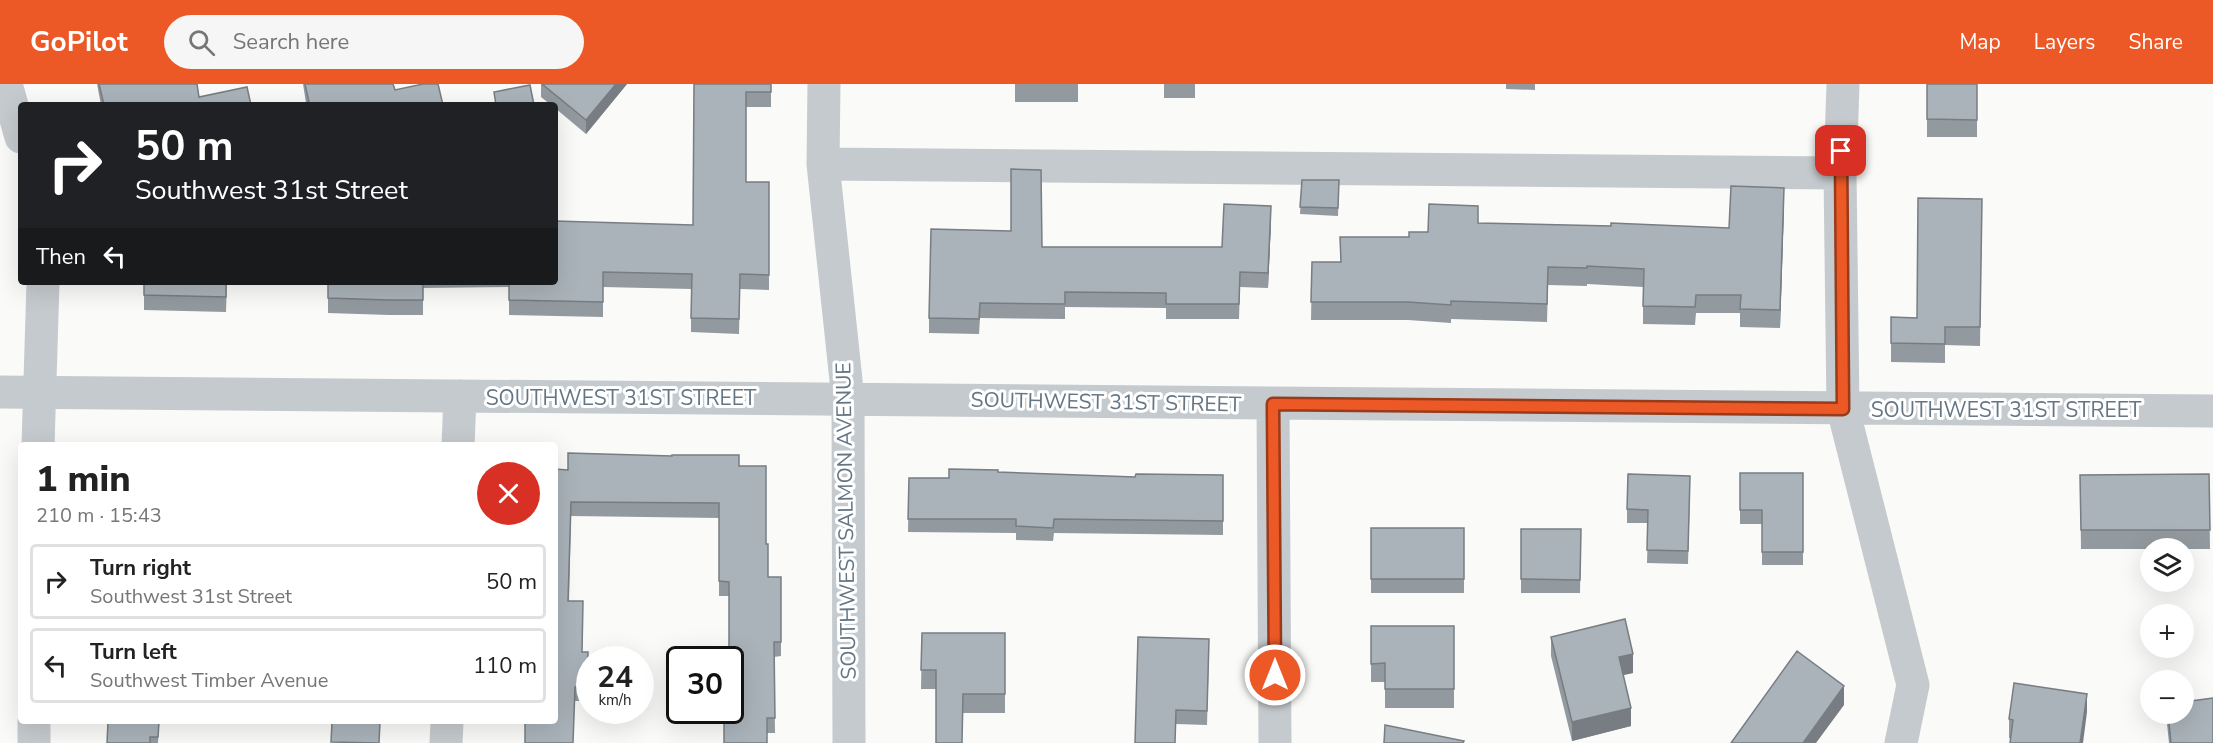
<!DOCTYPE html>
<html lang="en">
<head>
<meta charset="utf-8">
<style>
	:root { --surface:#fff; --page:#f6f6f6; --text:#222; --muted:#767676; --line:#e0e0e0; --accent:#ec5926 }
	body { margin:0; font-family:"Nunito Sans",sans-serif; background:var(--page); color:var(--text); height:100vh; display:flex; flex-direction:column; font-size:22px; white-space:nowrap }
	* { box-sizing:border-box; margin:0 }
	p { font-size:20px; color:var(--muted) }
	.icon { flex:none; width:33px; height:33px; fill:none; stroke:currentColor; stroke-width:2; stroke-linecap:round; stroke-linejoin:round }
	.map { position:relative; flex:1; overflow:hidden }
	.side { position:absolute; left:18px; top:358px; width:540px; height:282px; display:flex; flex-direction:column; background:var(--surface); border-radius:6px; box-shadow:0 6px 24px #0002 }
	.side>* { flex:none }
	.guide { position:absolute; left:18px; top:18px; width:540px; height:183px; border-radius:6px; box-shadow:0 6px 24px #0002; background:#202124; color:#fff; overflow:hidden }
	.fabs { position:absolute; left:2140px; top:454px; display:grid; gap:12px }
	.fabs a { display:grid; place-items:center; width:54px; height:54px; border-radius:50%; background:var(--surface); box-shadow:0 6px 24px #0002; font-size:30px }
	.speed { position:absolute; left:576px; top:562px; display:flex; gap:12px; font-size:30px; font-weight:700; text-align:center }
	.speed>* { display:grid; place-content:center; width:78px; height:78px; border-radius:50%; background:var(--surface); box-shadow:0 6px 24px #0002; line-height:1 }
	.speed small { font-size:15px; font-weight:400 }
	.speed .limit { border:3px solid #111; border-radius:9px; background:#fff; color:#111 }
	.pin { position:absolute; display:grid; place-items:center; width:51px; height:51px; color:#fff; margin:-26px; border-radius:12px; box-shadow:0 3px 9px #0006 }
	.me { position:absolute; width:66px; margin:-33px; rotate:0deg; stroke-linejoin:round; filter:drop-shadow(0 0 4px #0008) }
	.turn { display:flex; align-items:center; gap:21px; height:126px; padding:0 18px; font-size:27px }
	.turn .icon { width:78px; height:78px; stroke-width:2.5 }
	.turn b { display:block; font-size:42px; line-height:51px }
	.then { display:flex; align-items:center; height:57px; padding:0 18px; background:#0003; gap:12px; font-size:22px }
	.round { display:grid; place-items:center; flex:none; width:63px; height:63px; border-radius:32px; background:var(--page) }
	.head { display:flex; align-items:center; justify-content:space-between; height:102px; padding:0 18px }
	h1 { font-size:36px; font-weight:800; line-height:45px }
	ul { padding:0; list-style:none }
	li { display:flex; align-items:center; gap:18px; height:75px; margin:0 12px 9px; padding:0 6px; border:3px solid var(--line); border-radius:6px }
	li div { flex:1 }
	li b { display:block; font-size:22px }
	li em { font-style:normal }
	header { display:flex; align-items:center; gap:36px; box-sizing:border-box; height:84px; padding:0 30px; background:var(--accent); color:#fff }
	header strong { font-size:28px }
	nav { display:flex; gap:33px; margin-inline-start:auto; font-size:21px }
	.search { width:420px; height:54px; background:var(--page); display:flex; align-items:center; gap:15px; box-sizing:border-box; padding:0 21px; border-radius:33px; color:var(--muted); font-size:22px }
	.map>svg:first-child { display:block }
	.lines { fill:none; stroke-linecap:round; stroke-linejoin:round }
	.minor { stroke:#c5cace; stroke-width:33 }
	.wall { fill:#929aa0 }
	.shaded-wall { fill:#777d82 }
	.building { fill:#aab3ba; stroke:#777d82; stroke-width:1.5 }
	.route-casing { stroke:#993a19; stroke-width:15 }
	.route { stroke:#ec5926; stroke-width:10 }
	.labels { text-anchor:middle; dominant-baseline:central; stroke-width:6; stroke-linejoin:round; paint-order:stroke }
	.street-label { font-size:21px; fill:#647584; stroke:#fff }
</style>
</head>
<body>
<header>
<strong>GoPilot</strong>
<div class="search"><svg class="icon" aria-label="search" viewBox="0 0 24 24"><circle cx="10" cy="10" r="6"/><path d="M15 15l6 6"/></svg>Search here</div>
<nav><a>Map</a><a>Layers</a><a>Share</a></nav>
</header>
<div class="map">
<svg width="2213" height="659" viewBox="0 0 2213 659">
	<rect width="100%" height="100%" fill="#fafaf8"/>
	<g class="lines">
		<path class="minor" d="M6,0L21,53
			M824,0L823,80L848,315L849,659
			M1843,0L1840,89L1843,325L1913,601L1901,659
			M823,80L1840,89
			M0,308L2213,327
			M1273,320L1275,659
			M38,362L43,198
			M458,362L460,312
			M34,659V638
			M446,659L447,638"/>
	</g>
	<path class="wall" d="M97,0H197L199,13L101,21Z
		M303,0H393L395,6L306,19Z
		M541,0H627L586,50L555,24V21H551L541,13Z
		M694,0H771V23H746V98H769V206L740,205L739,250L691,248V205L603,203V233L509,231V203L423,204V231H389L328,229V200L227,198L226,228L144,226V198H555L693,141Z
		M1015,0H1078V18H1015Z
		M1164,0H1195V14H1164Z
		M1506,0H1535V6L1506,5Z
		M1927,0H1977V53H1927Z
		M1302,96H1339L1338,132L1300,130Z
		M1982,115L1980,262L1945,261V279L1891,278V233L1917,234Z
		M1784,122L1780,244L1740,243V229H1696L1695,241L1643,240V203L1587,200V202L1548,201L1547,238L1451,235V239L1408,236H1311L1312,178H1340L1409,153L1428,148L1478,139L1611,142L1729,144Z
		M1271,137L1268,204L1240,203L1239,235H1166V224L1065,223V235L980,234L979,250L929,249V234L1042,163H1222Z
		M739,382L766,460L768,493L781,558V572L774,573L775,649H767L729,571V512H719V434L571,432L569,517L583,531L582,568L588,582L587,617H575L525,659L568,386Z
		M998,388L1135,393L1223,391V451L1054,449L1053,457L1016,456V449L908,448L909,394H949Z
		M1740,389H1803V481H1762V440H1740Z
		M2209,390L2210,465H2081L2080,391Z
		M1690,405L1688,480L1647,479L1648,439H1627V425Z
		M1371,444H1464V509H1371Z
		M1521,445H1581L1580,509H1521Z
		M1371,542H1454V624H1385V598H1371Z
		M922,549H1005V629H963L936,605H921Z
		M1551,553L1633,589L1623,591L1631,642L1572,657L1551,572Z
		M1209,569L1207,641L1176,640L1135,659Z
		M2087,628L2010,654H2009V635Z
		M2166,630H2184L2213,659H2169Z
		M159,638L158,659H107Z"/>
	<path class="shaded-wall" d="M616,0H627L586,50V36Z
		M1784,104V122L1780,244V226Z
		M1271,122V137L1268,204V189Z
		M1633,570V589L1619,592V573Z
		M1844,602V621L1816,659H1803Z
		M2087,610V628L2083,659H2080Z
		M1631,624V642L1572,657V638Z"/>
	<path class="building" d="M99,0H197L199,13L247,3L251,21H102H104Z
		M305,0H393L395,6L423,0H438L443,21H295L309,18Z
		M542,0H616L586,36Z
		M694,0H771V8H746V98H769V191L740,190L739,235L691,234L692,190L603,188V218L509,216V198H555V137L693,141Z
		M1927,0H1977V36L1927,35Z
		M530,1L534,21H496L494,8Z
		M1011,85L1041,86L1042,163H1222L1224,120L1271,122L1268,189L1240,188L1239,220H1166V209L1065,208V220L980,219L979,235L929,234L931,145L1011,147Z
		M1302,96H1339L1338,124L1300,123Z
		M1731,102L1784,104L1780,226L1740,225L1741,211H1696L1695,223L1643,222L1644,185L1587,182V184L1548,183L1547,220L1451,217V221L1408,218H1311L1312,178H1341L1340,153H1409V148H1428L1429,120L1478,122V139L1611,142V139L1729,144Z
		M1918,114L1982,115L1980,243H1945V260L1891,259V233L1917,234Z
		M144,198H226V213L144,211Z
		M328,198H423V216H389L328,214Z
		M568,369L672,372V371H739V382H766V460H768V493H781V558H774L775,634H767V659H724V627H730V576H723V571H729V498L719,497V419L571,418L568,517H583L582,568H588L587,603H575L573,659H525V638H555V385L568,386Z
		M949,385L998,386V388L1135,393L1136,390L1223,391V437L1054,435L1053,444L1016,442V435H908L909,394H949Z
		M1740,389H1803V468H1762V426H1740Z
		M1628,390L1690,392L1688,467L1647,466L1648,426L1627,425Z
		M2209,390L2210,446H2081L2080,391Z
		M1371,444H1464V495H1371Z
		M1521,445H1581L1580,496L1521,495Z
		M1625,535L1633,570L1619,573L1631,624L1572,638L1551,553Z
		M1371,542H1454V605H1385V579L1371,580Z
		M922,549H1005V610H963L962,659H936V586H921Z
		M1138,553L1209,555L1207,627L1176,626L1175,659H1135Z
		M1797,567L1844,602L1803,659H1731Z
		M2014,599L2087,610L2080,659H2010L2013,636L2009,635Z
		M2213,614V659H2171L2168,630H2184V618Z
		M108,638H159L158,653H150V659H107Z
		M332,638H380L379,659L331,658Z
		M1385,641L1464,657L1463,659H1384Z"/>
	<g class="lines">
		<defs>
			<path id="route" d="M1275,591L1273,320L1843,325L1841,67"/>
		</defs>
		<use href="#route" class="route-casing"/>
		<use href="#route" class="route"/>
	</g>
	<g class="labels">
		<g class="street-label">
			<text x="621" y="314">SOUTHWEST 31ST STREET</text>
			<text transform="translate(1106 318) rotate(1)">SOUTHWEST 31ST STREET</text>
			<text x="2006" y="326">SOUTHWEST 31ST STREET</text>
			<text transform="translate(846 437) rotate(-91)">SOUTHWEST SALMON AVENUE</text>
		</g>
	</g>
</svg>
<div class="fabs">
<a><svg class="icon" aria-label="layers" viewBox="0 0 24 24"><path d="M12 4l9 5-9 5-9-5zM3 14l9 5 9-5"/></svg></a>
<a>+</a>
<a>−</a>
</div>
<div class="speed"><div>24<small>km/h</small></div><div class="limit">30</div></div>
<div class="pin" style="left:1841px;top:67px;background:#d93025"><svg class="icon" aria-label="arrive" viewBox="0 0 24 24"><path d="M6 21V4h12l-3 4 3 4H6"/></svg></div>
<svg class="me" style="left:1275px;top:591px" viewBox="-20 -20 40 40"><circle r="17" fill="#ec5926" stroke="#fff" stroke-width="3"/><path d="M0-11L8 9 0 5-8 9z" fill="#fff"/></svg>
<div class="guide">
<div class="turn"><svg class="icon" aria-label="right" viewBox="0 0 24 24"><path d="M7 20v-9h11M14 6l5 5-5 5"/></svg><div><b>50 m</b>Southwest 31st Street</div></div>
<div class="then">Then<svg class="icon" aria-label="left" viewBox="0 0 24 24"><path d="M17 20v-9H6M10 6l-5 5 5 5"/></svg></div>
</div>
<section class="side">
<div class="head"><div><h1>1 min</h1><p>210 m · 15:43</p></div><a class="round" style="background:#d93025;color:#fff"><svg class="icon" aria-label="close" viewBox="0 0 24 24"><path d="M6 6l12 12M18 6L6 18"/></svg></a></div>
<ul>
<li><svg class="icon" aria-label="right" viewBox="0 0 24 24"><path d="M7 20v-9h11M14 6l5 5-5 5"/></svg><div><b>Turn right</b><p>Southwest 31st Street</p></div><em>50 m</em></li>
<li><svg class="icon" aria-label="left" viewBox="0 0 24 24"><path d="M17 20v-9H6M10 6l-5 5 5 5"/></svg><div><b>Turn left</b><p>Southwest Timber Avenue</p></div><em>110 m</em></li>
</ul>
</section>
</div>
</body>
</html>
